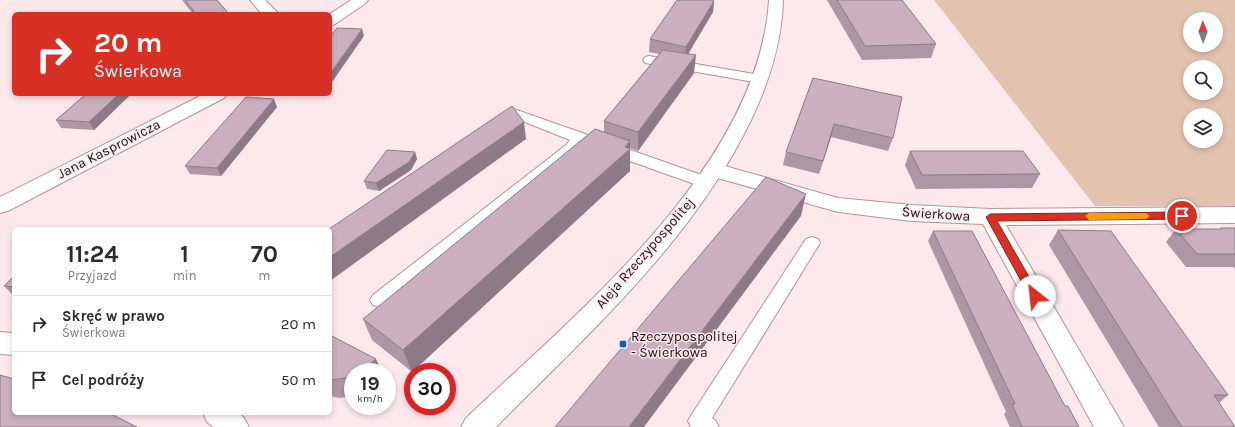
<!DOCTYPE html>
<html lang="pl">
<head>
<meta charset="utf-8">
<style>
	:root { --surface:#fff; --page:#f2f2f3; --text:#2b2b33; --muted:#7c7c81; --line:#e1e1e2 }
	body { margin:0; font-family:Karla,sans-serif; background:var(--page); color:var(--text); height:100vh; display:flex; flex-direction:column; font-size:15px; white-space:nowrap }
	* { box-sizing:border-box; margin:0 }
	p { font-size:13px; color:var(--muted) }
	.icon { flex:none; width:22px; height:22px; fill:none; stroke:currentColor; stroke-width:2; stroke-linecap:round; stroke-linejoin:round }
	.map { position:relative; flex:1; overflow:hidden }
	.panel { position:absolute; left:12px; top:227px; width:320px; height:188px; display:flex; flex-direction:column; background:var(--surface); border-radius:6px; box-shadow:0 2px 6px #0003 }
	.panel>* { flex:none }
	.top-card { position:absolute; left:12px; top:12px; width:320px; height:84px; border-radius:6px; box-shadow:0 2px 6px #0003; background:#d93025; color:#fff; overflow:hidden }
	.needle { width:26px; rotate:359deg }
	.buttons { position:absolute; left:1183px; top:12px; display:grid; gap:8px }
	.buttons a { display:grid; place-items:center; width:40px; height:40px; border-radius:50%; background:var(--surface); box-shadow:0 2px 6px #0003; font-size:20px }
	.speed { position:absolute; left:344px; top:363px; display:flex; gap:8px; font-size:20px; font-weight:700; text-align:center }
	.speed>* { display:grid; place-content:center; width:52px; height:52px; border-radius:50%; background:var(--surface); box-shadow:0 2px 6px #0003; line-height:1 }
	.speed small { font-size:10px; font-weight:400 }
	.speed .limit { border:6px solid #d22; background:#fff; color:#111 }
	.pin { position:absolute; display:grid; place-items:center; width:34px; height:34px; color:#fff; margin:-17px; border:2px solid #fff; border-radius:50%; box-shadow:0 1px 4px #0007 }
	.me { position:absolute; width:44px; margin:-22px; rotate:331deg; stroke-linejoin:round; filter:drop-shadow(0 0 3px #0008) }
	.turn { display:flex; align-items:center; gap:14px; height:84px; padding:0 16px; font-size:18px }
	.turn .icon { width:52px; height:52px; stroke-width:2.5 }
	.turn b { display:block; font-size:28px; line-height:34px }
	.eta { display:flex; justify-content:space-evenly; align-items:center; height:68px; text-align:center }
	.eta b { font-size:24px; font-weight:700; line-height:28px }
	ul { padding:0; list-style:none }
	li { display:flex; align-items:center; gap:12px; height:56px; padding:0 16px; border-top:1px solid var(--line) }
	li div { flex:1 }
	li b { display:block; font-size:15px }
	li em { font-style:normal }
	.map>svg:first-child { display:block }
	.green { fill:#e2c3b0; fill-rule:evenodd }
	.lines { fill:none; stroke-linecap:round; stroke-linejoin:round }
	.service-casing { stroke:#b39499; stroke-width:2 }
	.minor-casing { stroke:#b39499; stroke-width:2 }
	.tertiary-casing { stroke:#b39499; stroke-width:2 }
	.service { fill:#fff; fill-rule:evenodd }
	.minor { fill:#fff; fill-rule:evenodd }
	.tertiary { fill:#fff; fill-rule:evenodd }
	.wall { fill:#af96a4 }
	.shaded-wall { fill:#8e7a86 }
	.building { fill:#cbafbf; stroke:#8e7a86 }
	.route { fill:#d93025; stroke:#8d1f18 }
	.slow { fill:#f59e0b }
	.poi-dot { fill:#0f5fad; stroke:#fde8ec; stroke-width:1.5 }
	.labels { text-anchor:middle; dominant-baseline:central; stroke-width:3; stroke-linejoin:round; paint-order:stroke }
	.street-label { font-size:14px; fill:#1e1315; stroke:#fde8ec }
	.poi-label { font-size:14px; fill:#1e1315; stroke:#fde8ec; text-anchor:start }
</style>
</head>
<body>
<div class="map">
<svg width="1235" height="427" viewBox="0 0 1235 427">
	<rect width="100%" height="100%" fill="#fde8ec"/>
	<path class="green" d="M934,0H1235V206H1095ZM1190,19H1216V45H1190ZM1190,67H1216V93H1190ZM1190,115H1216V141H1190Z"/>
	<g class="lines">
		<defs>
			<path id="service" d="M649,56L760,75L764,76L766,79L764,82L760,83L645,63L643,60L645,57Z
				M514,109L710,178L713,182L710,186L705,187L700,186L582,144L576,151L385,305L379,307L373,305L370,300L373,295L566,145L570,140L515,118C509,122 504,126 496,124L494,121L509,110Z
				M812,237L818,239L820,243L712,418L715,420L719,427H691L688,421L692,414L806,239Z"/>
			<path id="minor" d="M250,0H265L279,14H262Z
				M351,0H368L366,3L335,24L330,26V14Z
				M204,94H227L224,98L8,211L0,213V197Z
				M714,163L838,198L912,205L990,209L1235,207V223L1006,225L1124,427H1094L983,224L912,221L838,212L707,175L704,170L707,165Z
				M0,332L14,333V355L0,354Z
				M203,413H239L244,418L249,427H213L207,422Z"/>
			<path id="tertiary" d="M769,0H783C782,41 770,79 753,116C695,239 590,332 496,427H461L466,418C578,312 759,165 769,0Z"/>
		</defs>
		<use href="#service" class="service-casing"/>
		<use href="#minor" class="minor-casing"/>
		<use href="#tertiary" class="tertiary-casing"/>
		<use href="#service" class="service"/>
		<use href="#minor" class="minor"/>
		<use href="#tertiary" class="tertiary"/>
	</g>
	<path class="wall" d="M182,0H217L229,14H193Z
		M827,0H902L936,44L931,58L862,60Z
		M714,1L713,12L688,54L694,73L638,151L630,148V171L412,372L372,340L363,319L604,132V121L659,54L649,52L650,39Z
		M813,78L893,138L888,151L831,137L819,174L783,165L786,152Z
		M86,94H127L129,96L94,130L61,128L56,120Z
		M277,107L221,176L190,174L185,166Z
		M910,151L1040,174L1032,188L916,189L905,165Z
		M415,152L417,159L411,170L379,191L367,189L364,181Z
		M1221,228H1235V269L1233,267H1186L1166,242L1176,229H1220Z
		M1058,230L1228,395L1219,403L1235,427H1159L1049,245Z
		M933,231L1065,406L1079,427H1010L1004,414L1006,412L928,241Z
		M14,276V296L4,286Z
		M330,335L353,372V396L339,398L330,396Z"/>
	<path class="shaded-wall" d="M714,1L713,12L685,59L686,47Z
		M362,29L364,36L330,85V74Z
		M696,55L694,73L638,151V132Z
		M119,94H127L129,96L94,130L89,122Z
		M274,99L277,107L221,176L217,168Z
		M524,122L526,139L330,281V257Z
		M834,124L831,137L819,174L823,161Z
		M630,141V171L412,372L403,350L625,147Z
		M415,152L417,159L411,170L379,191L376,183Z
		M806,194L801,216L644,427H629Z
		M376,359L382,372H360Z"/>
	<path class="building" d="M185,0H217L229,14H196Z
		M677,0H711L714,1L686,47L650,39Z
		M837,0H902L936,44L865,46Z
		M337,28L362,29L330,74V37Z
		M663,50L696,55L638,132L604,121Z
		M813,78L902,97L893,138L834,124L823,161L786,152Z
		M86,94H119L89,122L56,120Z
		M246,97L274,99L217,168L185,166Z
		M512,106L524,122L330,257V229H329Z
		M595,129L630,141L625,147L630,149L403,350L363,319Z
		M387,150L415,152L409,162L376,183L364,181Z
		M910,151H1023L1040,174L922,175Z
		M766,177L806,194L629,427H555Z
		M1221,228H1235V254H1197L1176,229H1222Z
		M1058,230L1111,231L1228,395H1214L1235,427H1182Z
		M933,231H972L1065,406H1068L1079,427H1022L1012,404H1015Z
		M14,276V287L4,286Z
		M330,335L376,359L360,372H353V377L330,380Z
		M0,375L14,379V413H109L137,427H0Z"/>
	<path class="route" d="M1182,212L1186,216L1182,219L997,221L1040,296L1039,299H1031L986,217L990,214Z"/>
	<path class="slow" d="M1089,213H1146L1150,216L1146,219L1089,220L1085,216Z"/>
	<rect class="poi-dot" x="619" y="340" width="8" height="8" rx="2"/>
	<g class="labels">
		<g class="street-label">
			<text transform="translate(109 149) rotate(-27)">Jana Kasprowicza</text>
			<text transform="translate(936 214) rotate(4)">Świerkowa</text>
			<text transform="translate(645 253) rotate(-49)">Aleja Rzeczypospolitej</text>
		</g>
		<g class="poi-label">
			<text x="631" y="336">Rzeczypospolitej<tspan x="631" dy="16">- Świerkowa</tspan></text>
		</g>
	</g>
</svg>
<div class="buttons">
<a><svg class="needle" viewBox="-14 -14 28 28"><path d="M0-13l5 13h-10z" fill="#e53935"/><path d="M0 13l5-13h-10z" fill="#7c7c81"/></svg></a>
<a><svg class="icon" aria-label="search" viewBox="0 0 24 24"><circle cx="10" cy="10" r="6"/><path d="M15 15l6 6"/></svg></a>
<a><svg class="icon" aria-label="layers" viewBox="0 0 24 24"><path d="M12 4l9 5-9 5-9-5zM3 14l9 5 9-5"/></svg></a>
</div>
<div class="speed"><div>19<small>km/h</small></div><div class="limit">30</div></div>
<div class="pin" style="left:1182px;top:216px;background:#d93025"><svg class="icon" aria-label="arrive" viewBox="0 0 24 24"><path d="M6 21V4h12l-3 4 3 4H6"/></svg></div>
<svg class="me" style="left:1035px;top:296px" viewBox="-20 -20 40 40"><circle r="19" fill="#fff"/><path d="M0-13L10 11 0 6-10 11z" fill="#d93025"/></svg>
<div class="top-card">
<div class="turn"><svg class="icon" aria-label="right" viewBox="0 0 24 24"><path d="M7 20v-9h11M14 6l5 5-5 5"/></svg><div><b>20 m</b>Świerkowa</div></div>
</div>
<section class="panel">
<div class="eta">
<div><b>11:24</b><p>Przyjazd</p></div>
<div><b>1</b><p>min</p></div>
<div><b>70</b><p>m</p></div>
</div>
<ul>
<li><svg class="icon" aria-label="right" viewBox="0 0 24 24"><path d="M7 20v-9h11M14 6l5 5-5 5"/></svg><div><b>Skręć w prawo</b><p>Świerkowa</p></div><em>20 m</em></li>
<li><svg class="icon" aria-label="arrive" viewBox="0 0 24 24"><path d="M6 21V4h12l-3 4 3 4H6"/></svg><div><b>Cel podróży</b></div><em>50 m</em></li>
</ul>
</section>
</div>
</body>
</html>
